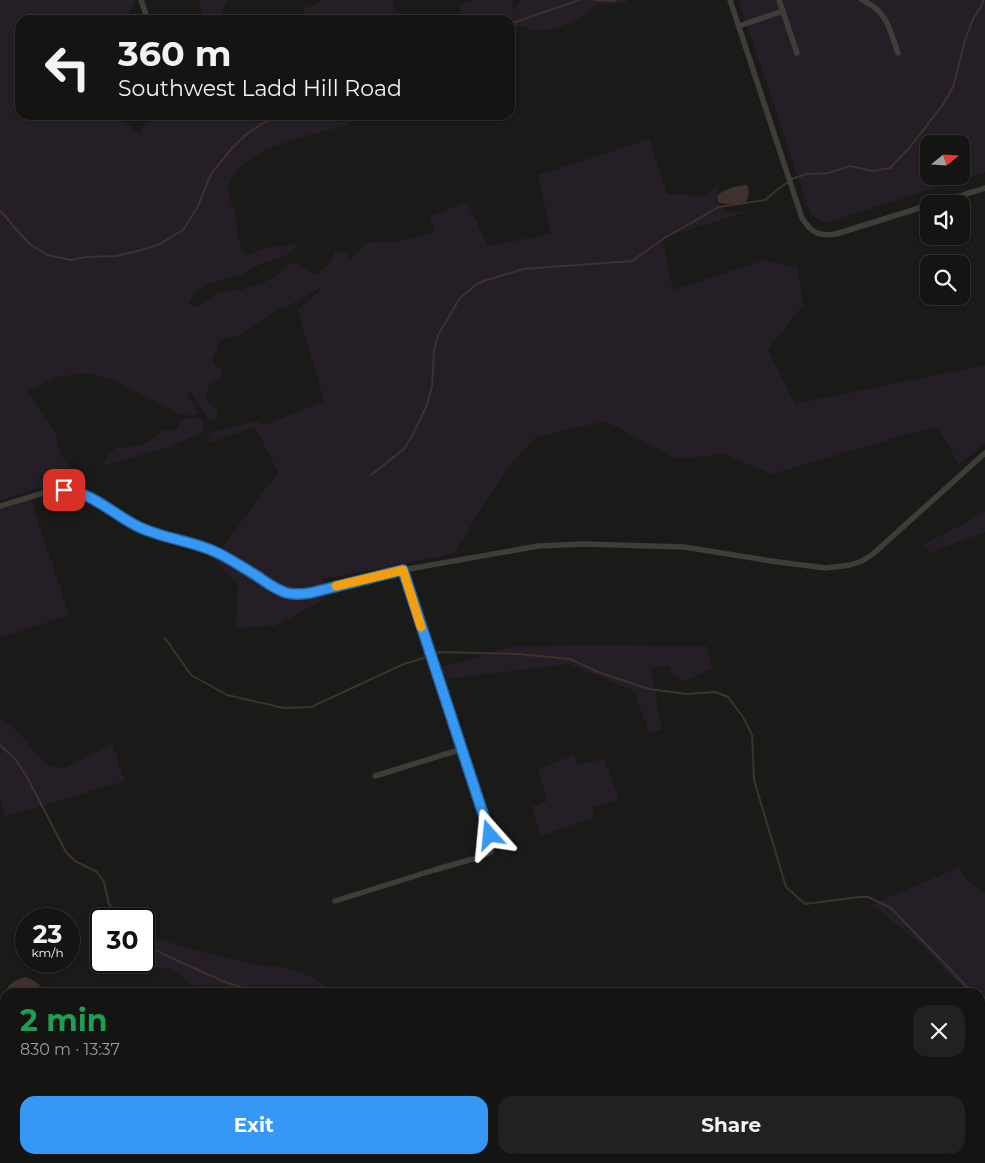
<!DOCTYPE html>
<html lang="en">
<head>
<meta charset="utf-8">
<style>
	:root { --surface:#141412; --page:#212120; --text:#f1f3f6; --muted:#9d9e9f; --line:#333332; --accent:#3698f4 }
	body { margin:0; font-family:Montserrat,sans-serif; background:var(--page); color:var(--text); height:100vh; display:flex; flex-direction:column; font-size:19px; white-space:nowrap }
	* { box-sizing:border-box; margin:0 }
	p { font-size:16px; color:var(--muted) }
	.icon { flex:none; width:28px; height:28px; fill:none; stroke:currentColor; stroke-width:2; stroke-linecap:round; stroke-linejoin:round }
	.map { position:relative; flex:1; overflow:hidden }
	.side { position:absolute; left:0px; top:988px; width:985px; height:176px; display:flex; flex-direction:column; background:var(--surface); border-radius:15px 15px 0 0; box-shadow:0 1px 4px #0004,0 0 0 1px var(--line) }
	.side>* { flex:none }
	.guide { position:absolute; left:15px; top:15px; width:500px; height:105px; border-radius:15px; box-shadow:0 1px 4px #0004,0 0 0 1px var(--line); background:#141412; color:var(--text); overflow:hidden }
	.needle { width:32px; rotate:72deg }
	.fabs { position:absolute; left:920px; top:135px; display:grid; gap:10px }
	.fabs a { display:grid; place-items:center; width:50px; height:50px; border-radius:10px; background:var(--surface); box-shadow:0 1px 4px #0004,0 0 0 1px var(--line); font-size:25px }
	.speed { position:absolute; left:15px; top:908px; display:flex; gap:10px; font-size:25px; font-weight:700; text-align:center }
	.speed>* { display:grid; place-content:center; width:65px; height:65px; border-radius:50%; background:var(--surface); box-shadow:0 1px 4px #0004,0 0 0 1px var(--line); line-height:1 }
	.speed small { font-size:12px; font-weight:400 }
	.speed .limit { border:2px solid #111; border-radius:8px; background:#fff; color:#111 }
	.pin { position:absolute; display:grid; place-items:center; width:42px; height:42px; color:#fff; margin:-21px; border-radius:10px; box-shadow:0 2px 8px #0006 }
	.me { position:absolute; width:55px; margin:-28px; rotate:342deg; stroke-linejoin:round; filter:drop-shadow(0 0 4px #0008) }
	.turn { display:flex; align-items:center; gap:18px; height:105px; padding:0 20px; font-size:22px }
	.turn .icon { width:65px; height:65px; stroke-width:2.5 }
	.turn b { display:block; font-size:35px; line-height:42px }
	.round { display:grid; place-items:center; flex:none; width:52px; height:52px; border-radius:15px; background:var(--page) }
	.overview { display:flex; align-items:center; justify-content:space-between; height:85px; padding:0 20px }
	h1 { font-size:30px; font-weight:700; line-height:38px; color:#1e9e55 }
	.action { display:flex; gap:10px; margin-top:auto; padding:10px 20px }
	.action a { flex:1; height:58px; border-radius:15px; background:var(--accent); color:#fff; font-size:20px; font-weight:700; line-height:58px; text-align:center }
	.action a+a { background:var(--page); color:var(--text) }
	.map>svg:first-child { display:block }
	.green { fill:#251e26; fill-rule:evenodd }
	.water { fill:#3f322e }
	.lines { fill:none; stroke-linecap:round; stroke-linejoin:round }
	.stream { stroke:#3f322e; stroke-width:2 }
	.minor { stroke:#3f3d39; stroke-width:5.5 }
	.route-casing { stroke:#23639f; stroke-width:12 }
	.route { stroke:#3698f4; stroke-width:9 }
	.slow { stroke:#f59e0b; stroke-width:9 }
</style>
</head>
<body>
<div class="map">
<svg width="985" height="1163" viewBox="0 0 985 1163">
	<rect width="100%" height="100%" fill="#1a1a18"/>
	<path class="green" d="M0,0H136L124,20H20V115H117L139,134L150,115H366L343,126L298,138L263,151L237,169L231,179L228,188L232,206L236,213L237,233L242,250L248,255C252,254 255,252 259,250C266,247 272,247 279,247C285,246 288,244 295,244L296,247C290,256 275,259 266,262C258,265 252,269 245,273C223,282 201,279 189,303L193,307H199L212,297L218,293L232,290H242L248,286H254L265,282L278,274L288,265L296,263L312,274C325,272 330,263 335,252C341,252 349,252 350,260L365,243L400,241L435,231L429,217L467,202L488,246L551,234L538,175L650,139L667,194L706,196L719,183L715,201L726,211L746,212L662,238L673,290L765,260L798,268L803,305L768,350L795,404L985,365V443L959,465L937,426L772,474L724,454L677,459L605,421L535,438L507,468L453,554L323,579L326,598L275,626L236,628L238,584L213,560L278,472L255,427L210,443L207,434L255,421L265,425L324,401L297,308L310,300L324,286L288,306L279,309L241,334L232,338H222L218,344L217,350L212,358L214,364L222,371V376L208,384L209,390L206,394L207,400L218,412L217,417L213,420H209L201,409L191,391H189L188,395C190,402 197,406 197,414L189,416L178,413L116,381L88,373L56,377L27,392L56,434L60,454L71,468L51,479L52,483L0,501Z
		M198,0H231L228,1L222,11L224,20H205Z
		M321,0H393L396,11L404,20H301L304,9C310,6 316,5 321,0Z
		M473,0H512L513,11L522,0H627V2L593,6L585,14L570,23L553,29L536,31L521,26L510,28V20H455L459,16L461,4Z
		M738,0H985V172L825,223L813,217L807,204ZM929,144H961V176H929Z
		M190,418H196L202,420L204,424L203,429L199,434L166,448L99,467L115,448C127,448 139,447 150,441C155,439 160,430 166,430C169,430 171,431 174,431L178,428C180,421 183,420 190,418Z
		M31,499L70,615L0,638V509Z
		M985,512V532L929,553L923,545Z
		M591,645L707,646L712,669L685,681L670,674V666L651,667L662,730L649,732L634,691L569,664L445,679L439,668L513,646Z
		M0,718L19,733L44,763L62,769L113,744L125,781L5,817L0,801Z
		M574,755L578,765L604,759L619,799L592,808L594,817L541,836L532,807L547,801L538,769Z
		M960,867C965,881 972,885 985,893V1015L980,1008V992H967L918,942L879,910L868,906Z
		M144,933L189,949L253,964L286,968L313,977L334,992H203L170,969L139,963L138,961H144Z
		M985,1048V1163H966L962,1159H980V1055Z
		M5,1094V1159H531L533,1163H41L39,1162L0,1163V1096Z"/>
	<path class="water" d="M747,185L749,191L747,201C737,205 728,205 718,202L717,196C725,188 736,186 747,185Z
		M26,977C34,981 41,983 43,992H5V1010C0,993 9,980 26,977Z"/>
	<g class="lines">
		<path class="stream" d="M595,0L614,1L616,0
			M510,24L579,0
			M0,211L7,218L13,226L30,244L47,255L71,260L86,257L116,256L138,251L160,244L183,230L197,208L211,174L232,148L248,133L265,122L281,115
			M371,475L404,449L412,436L427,405L432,386L434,351L438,335L460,298L477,284L488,279H491L523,269L632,261L666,237L719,207L765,200L778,189L794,178L807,174L828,173L850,166L872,171L890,168L910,147L942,106L953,87L965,40L973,19L982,5L983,0
			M165,638L191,675L227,695L284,708L311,707L404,664L427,657
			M435,654L440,652L518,654L570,659L598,672L649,689L687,694L715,692L728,697L743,717L752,735L754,780L786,887L805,904L860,897H868L891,908L972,992
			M0,745L16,760L27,777L66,852L75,861L97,872L104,882L109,904L114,910L115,917L116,919
			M144,942L165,955L225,982L256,992
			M980,1000L985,1006
			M70,1159L78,1163
			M503,1159L506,1163"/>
		<path class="minor" d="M141,0L148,20
			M730,0L802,218C811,232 818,237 836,234L929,205
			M779,0L797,53
			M862,0C887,11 890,29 898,53
			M739,26L783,11
			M934,204L985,188
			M0,506L50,491L64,490L79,492L91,497L139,527L160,535L186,541L213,551L228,558L278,589L287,593L296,594L313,592L403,570L538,546L584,544L684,547L778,562L826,568L850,565L862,561L873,554L985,453
			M375,776L462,749
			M335,901L434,870L480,857L491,852L493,846L403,570"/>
	</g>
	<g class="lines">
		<defs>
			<path id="route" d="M64,490C91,492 112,513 135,525C161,539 192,540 218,553C232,560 244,568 257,576C267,583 276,590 287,593C295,595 302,594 310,593L403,570L490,835"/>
		</defs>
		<use href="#route" class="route-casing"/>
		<use href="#route" class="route"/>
		<path class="slow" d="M336,586L403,570L421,627"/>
	</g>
</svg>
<div class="fabs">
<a><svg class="needle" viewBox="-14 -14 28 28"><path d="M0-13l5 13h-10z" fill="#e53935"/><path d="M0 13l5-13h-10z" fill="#9d9e9f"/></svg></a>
<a><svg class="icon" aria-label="sound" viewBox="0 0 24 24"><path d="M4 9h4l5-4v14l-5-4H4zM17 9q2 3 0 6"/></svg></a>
<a><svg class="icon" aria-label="search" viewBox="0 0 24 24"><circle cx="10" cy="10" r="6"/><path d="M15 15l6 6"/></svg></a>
</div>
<div class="speed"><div>23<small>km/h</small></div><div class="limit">30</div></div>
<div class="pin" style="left:64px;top:490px;background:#d93025"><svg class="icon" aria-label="arrive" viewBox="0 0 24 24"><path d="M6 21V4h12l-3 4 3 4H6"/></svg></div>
<svg class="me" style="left:490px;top:835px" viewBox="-20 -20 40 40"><path d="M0-17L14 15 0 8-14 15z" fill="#3698f4" stroke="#fff" stroke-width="4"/></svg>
<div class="guide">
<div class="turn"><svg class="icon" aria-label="left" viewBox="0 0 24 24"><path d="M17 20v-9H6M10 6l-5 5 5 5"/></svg><div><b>360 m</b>Southwest Ladd Hill Road</div></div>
</div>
<section class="side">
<div class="overview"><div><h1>2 min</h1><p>830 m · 13:37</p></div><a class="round"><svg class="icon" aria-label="close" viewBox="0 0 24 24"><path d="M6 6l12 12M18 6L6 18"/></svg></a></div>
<div class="action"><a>Exit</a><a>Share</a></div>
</section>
</div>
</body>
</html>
